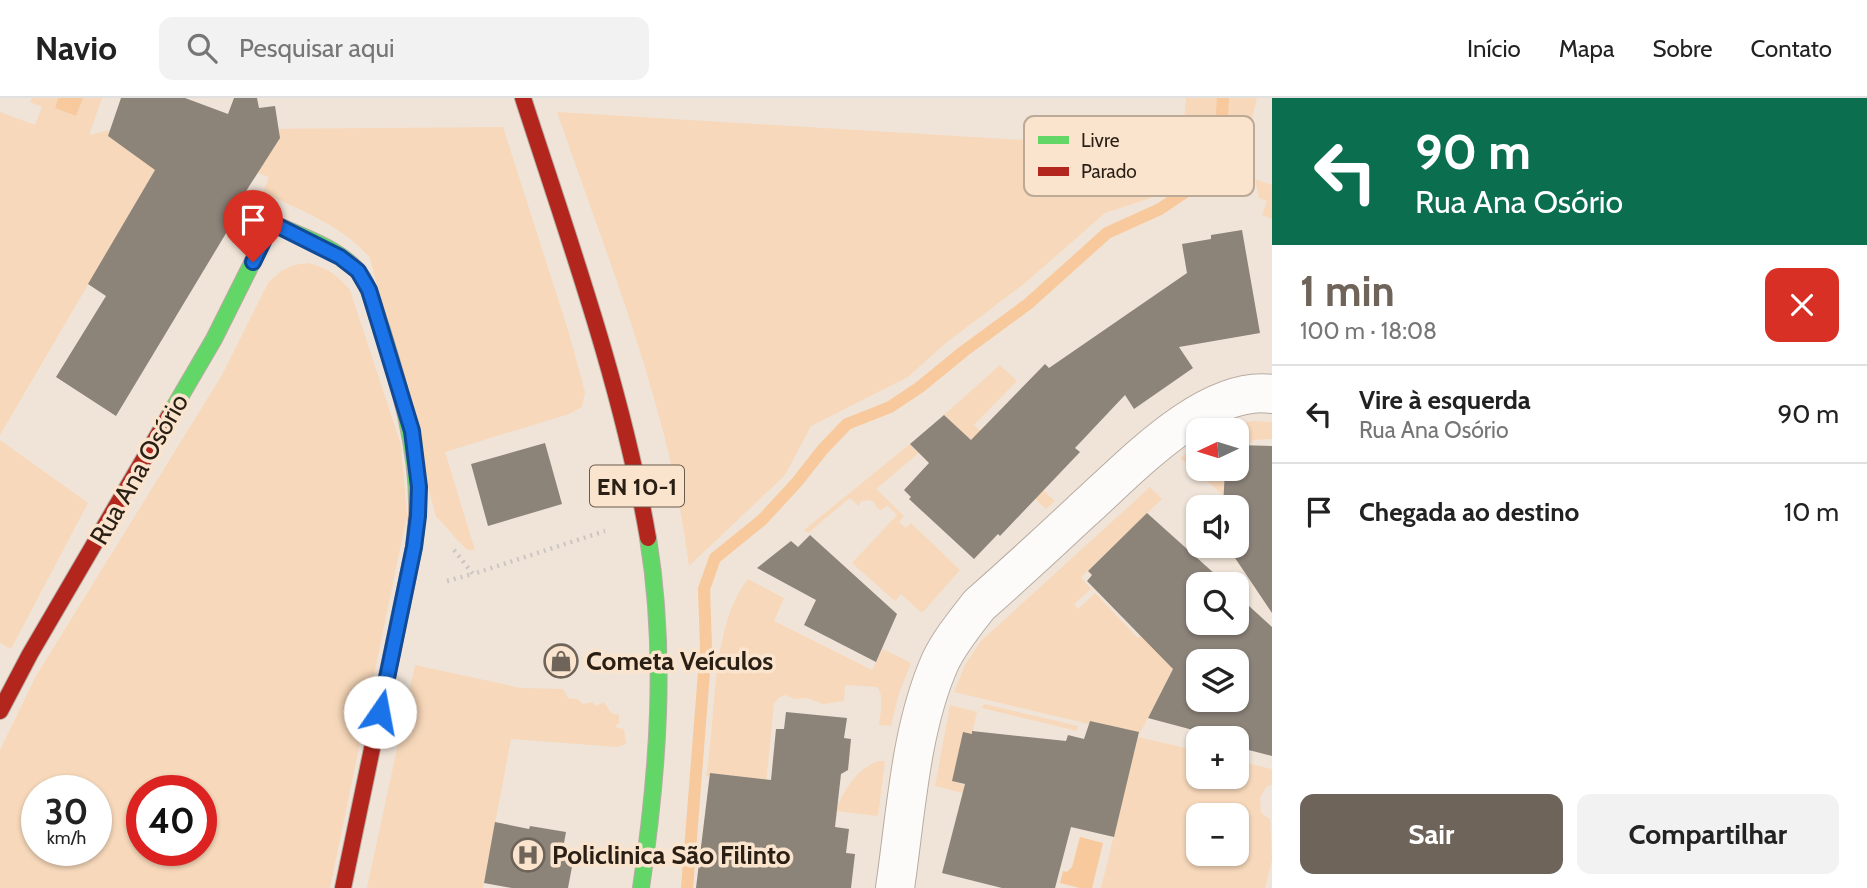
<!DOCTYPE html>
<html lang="pt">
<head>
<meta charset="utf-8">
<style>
	:root { --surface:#fff; --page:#f2f2f2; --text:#222; --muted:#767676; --line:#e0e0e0; --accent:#6f6459 }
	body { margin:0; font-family:Cabin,sans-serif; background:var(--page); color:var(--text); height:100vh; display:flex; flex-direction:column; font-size:26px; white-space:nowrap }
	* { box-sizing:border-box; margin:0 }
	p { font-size:23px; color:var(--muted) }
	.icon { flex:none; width:38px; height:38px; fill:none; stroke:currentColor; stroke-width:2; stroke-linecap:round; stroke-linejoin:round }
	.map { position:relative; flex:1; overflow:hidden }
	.drawer { display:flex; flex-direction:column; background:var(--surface); width:595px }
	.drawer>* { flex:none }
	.guide { background:#0b6e4f; color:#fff; overflow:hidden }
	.needle { width:46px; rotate:266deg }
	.fabs { position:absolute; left:1186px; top:320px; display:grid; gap:14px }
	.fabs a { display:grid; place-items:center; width:63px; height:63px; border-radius:14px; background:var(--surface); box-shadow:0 2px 5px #0004; font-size:35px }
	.speed { position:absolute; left:21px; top:677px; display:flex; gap:14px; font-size:35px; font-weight:700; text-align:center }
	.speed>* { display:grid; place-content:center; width:91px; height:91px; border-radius:50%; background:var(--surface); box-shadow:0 2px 5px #0004; line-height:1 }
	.speed small { font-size:18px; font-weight:400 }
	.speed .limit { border:10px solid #d22; background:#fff; color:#111 }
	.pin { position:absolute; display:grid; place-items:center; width:60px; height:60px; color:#fff; margin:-72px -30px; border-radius:50% 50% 50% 0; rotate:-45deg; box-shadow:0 0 7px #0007 }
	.pin .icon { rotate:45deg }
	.me { position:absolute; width:77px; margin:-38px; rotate:12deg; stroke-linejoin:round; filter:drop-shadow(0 0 5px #0008) }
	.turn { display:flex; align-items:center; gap:24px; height:147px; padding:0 28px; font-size:32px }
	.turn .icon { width:91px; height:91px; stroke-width:2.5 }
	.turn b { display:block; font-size:49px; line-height:60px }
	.round { display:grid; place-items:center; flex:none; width:74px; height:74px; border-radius:14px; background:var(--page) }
	.headline { display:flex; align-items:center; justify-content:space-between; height:119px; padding:0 28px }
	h1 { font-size:42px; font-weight:700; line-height:52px; color:var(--accent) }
	.button { display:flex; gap:14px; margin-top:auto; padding:14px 28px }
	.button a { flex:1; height:80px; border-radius:14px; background:var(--accent); color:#fff; font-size:28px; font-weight:700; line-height:80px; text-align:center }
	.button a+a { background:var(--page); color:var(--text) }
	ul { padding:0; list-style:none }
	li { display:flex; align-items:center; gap:21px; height:98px; padding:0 28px; border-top:2px solid var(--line) }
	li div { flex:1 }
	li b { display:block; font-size:26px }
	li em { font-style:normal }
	header { display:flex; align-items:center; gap:42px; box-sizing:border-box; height:98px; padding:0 35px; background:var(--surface); border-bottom:2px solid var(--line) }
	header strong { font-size:33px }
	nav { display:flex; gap:38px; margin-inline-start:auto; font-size:24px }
	.search { width:490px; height:63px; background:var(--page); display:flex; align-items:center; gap:18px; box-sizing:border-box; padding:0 24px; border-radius:14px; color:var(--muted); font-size:26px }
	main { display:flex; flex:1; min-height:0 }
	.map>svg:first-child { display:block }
	.green { fill:#f7d8ba; fill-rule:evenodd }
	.water { fill:#f7c99c }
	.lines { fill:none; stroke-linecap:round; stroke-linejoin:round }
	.stream { stroke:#f7c99c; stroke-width:12 }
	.building { fill:#8c8379; fill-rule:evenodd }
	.street-casing { stroke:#b7aca3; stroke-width:40 }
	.fast-casing { stroke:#b7aca3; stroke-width:18 }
	.jam-casing { stroke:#b7aca3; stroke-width:18 }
	.path { stroke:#ccc6c3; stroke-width:4.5; stroke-dasharray:2 5; stroke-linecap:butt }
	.street { stroke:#fdfbf9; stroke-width:38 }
	.fast { stroke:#63d668; stroke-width:16 }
	.jam { stroke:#b3261e; stroke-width:16 }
	.route-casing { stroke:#114b97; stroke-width:18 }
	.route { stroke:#1a73e8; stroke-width:12 }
	.labels { text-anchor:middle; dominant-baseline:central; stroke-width:7; stroke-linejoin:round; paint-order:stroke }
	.shield { fill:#fbe4ce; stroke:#685a4c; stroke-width:2 }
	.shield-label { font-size:24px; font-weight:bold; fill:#291f15 }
	.street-label { font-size:26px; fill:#291f15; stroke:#fbe4ce }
	.poi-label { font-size:26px; font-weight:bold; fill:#291f15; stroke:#fbe4ce; text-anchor:start }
	.key { fill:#fbe4ce; stroke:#bca996; stroke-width:2 }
	.key-label { font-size:19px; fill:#291f15 }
</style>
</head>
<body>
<header>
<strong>Navio</strong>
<div class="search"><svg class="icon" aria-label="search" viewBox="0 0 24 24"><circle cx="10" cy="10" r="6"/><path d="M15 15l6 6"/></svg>Pesquisar aqui</div>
<nav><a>Início</a><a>Mapa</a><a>Sobre</a><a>Contato</a></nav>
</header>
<main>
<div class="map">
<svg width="1272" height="790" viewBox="0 0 1272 790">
	<rect width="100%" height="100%" fill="#f0e4d8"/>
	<path class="green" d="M32,0H58L55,10L76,18L83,0H102L89,37L110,32L503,29L568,232L585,294L582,309L569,316L445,354L475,452H468C456,443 448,429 436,419L370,160C342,127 301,113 263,94L269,79L195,52L155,72L0,337V14L35,27L42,9L30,4Z
		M1186,0H1257C1250,29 1244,52 1255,81L1272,87V121L1262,117L1267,103L1259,100L1255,81L1193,53L1151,100L1105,115L1025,185L947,244L908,279L811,328L785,377L689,468C683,424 675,380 664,337C636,228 594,121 557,14L1174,51L1183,33Z
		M308,165C327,170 338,177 350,192L401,347L407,417L330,790H0V652L36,578L222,277L268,185L281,173L294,167ZM37,693H96V752H37ZM142,693H201V752H142Z
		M1000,267L1017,283L974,327L1055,403L1046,411L944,317Z
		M1252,323L1272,324V341L1253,342L1249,347H1237V332H1224Z
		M0,342L88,405L11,551L0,545Z
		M910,346L919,355L876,391L904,418L899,424L906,430L911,425L960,472L922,515L901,496L895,503L852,465L897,417L887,407L882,412L877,410L874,404L868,402L861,403L859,408L850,400L808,435L804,432Z
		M1199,346V371H1225L1224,386L1232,387L1229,402L1180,360Z
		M1150,389L1162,401L1081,479L1091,491L1074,506L1078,511L1095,495L1138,540L1140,538L1144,541L1164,521L1193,473L1206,486H1199L1173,571L1140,635L1090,623L1089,626L954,594L965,567L981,543Z
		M748,481L784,500L774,523L872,572L883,551L911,565L899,595L891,628L879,627C880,616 885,598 877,589L845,587L844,603L823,606L807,600L795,601L785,597L778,600L774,606L764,704L749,680L712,675L711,678H706C717,619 710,529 748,481Z
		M415,567L521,590L563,591L568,600L577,601L583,606L592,604L596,608L604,604L611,615L619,617V625L615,629L624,631L626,646L617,649L511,641L483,790H367Z
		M984,606L1078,628L1077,633L982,610Z
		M950,607L977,614L972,636L963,635L952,683L966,687L1121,707L1138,639L1199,653V679H1237V663L1272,671V687L1267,688L1260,700L1261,715L1270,721L1272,762L1265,790H1101L1115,733L935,688ZM1199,718H1237V756H1199Z
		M878,663H885L878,718L804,709L837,708C847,689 857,671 878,663Z"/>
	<path class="water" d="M58,0H83L76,18L55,10Z
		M1080,739L1103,745L1092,790H1080L1060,785L1063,773L1067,774L1072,769Z"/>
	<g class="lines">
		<path class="stream" d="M687,790L706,549L704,491L715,460L762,422L797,384L823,351L847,326L890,309L920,289L964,253L1028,206L1107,135L1160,111L1197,86L1211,68L1220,45L1223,0"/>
	</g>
	<path class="building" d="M121,0H185L228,16L234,0H257L259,10L275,8L280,40L227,123L231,127L116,318L56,279L106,198L88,186L155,72L108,38Z
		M1242,132L1260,235L1179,249L1193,270L1134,311L1125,297L1075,350L1080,354L1000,438L998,436L974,461L909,401L911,399L904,392L929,365L910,346L944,317L971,342L1045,266L1049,270L1187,175L1182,146L1211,141V137Z
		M545,345L562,406L488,428L471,366Z
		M1237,347L1272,348V515L1227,448H1237V410H1223L1225,371H1237Z
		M1147,415L1226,486H1199V525H1237V497L1272,529V658L1237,649V640H1223L1148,620L1173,571L1087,483L1092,477L1088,473ZM1199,564H1237V602H1199Z
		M810,437L897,516L876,564L804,527L816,502L757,470L791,443L798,449Z
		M786,614L847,620L844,640L851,641L848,672L841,676L835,729L849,731L846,755L855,756L851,790H696L710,675L771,682L776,631H784Z
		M1090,623L1139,634L1114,739L1071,729L1055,790H1002L942,775L965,686L952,683L963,634L972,636V633L1066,643L1068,637L1084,641Z
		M495,724L529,731L530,728L566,734L562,756L574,758L568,790H512L484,785Z"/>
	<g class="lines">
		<defs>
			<path id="street" d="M895,790C906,716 910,632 940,564C950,543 965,525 979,507C1014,476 1048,445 1082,413C1127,373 1206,286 1272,296"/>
			<path id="fast" d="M169,318L214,241L272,125C300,138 334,148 356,171C370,186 374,210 381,229C400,290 419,352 417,417
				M641,790C658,675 667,555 648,440"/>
			<path id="jam" d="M523,0C570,145 622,289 648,440
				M0,613L30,556L169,318
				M343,790L414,449L417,417"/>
		</defs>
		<use href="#street" class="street-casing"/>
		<use href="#fast" class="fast-casing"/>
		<use href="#jam" class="jam-casing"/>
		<path class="path" d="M454,452L473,476L605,433
			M447,483L473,476"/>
		<use href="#street" class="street"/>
		<use href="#fast" class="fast"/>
		<use href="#jam" class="jam"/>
	</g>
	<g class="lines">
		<defs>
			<path id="route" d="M253,164L272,125L340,159L358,173L369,192L412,333L419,389L418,418L414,449L380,614"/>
		</defs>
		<use href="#route" class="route-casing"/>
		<use href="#route" class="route"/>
	</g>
	<defs>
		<symbol id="shop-ring" viewBox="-11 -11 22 22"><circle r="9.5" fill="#fbe4ce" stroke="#6f6459" stroke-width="1.5"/><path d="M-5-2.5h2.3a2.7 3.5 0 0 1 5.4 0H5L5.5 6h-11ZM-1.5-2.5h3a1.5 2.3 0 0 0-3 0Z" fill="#6f6459"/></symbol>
		<symbol id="hospital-ring" viewBox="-11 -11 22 22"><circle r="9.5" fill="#fbe4ce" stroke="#6f6459" stroke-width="1.5"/><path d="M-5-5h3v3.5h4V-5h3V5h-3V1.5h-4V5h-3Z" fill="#6f6459"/></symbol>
	</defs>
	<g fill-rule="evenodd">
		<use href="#shop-ring" x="542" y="544" width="38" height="38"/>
		<use href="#hospital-ring" x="509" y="738" width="38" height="38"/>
	</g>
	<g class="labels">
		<rect class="shield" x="590" y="367.5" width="94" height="41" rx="5"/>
		<g class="shield-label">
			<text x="637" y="388">EN 10-1</text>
		</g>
		<g class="street-label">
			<text transform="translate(139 371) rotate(-60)">Rua Ana Osório</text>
		</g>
		<g class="poi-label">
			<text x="586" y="563">Cometa Veículos</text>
			<text x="552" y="757">Policlinica São Filinto</text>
		</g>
	</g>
	<rect x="1024" y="18" width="230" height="80" rx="10" class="key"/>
	<rect x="1038" y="38" width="31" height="8" fill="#63d668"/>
	<rect x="1038" y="69" width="31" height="9" fill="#b3261e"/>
	<g class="key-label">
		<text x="1081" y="49">Livre</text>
		<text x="1081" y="80">Parado</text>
	</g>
</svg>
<div class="fabs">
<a><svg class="needle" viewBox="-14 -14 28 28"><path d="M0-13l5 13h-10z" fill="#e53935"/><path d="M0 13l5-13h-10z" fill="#767676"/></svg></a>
<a><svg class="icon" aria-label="sound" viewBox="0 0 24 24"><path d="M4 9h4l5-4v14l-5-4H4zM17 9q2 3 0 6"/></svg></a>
<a><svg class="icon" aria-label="search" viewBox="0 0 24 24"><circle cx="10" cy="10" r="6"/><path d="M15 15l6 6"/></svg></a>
<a><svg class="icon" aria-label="layers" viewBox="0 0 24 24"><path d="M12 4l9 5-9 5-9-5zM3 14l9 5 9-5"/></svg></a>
<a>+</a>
<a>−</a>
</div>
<div class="speed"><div>30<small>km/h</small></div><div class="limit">40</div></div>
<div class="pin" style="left:253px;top:164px;background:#d93025"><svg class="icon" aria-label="arrive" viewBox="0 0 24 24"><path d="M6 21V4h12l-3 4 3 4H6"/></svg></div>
<svg class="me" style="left:380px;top:614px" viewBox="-20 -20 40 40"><circle r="19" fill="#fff"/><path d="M0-13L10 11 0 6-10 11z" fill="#1a73e8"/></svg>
</div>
<section class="drawer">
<div class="guide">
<div class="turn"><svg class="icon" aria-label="left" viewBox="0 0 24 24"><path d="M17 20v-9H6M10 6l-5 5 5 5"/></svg><div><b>90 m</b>Rua Ana Osório</div></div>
</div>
<div class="headline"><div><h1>1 min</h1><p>100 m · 18:08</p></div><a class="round" style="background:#d93025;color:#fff"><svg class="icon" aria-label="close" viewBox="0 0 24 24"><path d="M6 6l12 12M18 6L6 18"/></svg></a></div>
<ul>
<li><svg class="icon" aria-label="left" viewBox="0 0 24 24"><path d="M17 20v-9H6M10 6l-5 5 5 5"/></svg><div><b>Vire à esquerda</b><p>Rua Ana Osório</p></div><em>90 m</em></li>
<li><svg class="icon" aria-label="arrive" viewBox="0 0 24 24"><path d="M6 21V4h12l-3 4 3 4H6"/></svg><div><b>Chegada ao destino</b></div><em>10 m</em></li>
</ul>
<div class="button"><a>Sair</a><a>Compartilhar</a></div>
</section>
</main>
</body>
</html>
